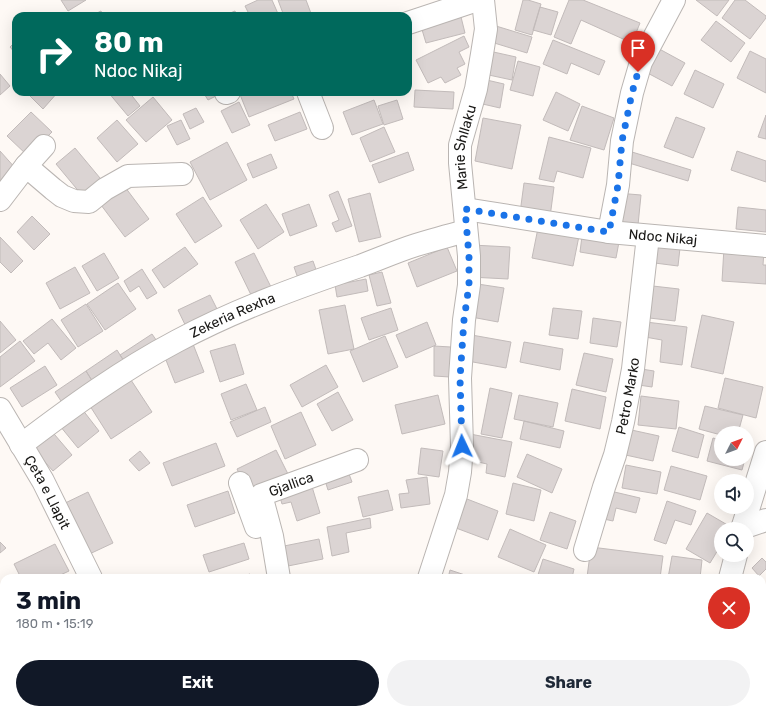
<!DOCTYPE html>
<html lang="en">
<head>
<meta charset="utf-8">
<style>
	:root { --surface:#fff; --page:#f2f2f3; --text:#1f2937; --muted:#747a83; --accent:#111827 }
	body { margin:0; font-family:Rubik,sans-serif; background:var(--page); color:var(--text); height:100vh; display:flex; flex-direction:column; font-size:15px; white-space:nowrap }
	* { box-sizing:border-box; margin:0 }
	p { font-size:13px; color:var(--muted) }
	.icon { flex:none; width:22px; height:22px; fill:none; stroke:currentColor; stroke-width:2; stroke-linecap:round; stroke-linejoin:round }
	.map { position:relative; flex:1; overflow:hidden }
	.drawer { position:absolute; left:0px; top:574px; width:766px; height:140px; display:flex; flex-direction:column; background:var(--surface); border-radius:12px 12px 0 0; box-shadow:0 4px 16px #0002 }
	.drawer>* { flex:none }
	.top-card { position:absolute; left:12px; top:12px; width:400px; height:84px; border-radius:12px; box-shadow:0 4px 16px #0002; background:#00695c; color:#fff; overflow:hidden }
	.needle { width:26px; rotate:48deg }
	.fabs { position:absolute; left:714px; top:426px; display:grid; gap:8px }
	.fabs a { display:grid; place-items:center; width:40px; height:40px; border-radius:50%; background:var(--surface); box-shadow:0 4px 16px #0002; font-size:20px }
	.pin { position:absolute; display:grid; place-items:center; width:34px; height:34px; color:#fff; margin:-41px -17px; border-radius:50% 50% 50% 0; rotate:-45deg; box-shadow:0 0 4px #0007 }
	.pin .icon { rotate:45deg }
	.me { position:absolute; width:44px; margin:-22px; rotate:358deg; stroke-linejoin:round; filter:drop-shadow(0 0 3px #0008) }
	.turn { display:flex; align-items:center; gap:14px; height:84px; padding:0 16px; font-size:18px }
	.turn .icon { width:52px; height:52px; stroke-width:2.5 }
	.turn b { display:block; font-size:28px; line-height:34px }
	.round { display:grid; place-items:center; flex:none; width:42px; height:42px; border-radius:21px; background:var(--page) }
	.headline { display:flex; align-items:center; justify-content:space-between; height:68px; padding:0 16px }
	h1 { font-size:24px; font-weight:700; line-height:30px; color:var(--accent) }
	.button { display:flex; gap:8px; margin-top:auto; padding:8px 16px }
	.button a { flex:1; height:46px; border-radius:24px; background:var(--accent); color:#fff; font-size:16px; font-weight:700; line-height:46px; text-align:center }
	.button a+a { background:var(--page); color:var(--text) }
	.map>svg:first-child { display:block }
	.building { fill:#dbd4d3; stroke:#c2bbba }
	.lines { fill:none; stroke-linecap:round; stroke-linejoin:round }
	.minor-casing { stroke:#bab5b2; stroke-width:24 }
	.minor { stroke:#fff; stroke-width:22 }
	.route { stroke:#1a73e8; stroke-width:7; stroke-dasharray:0 12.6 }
	.labels { text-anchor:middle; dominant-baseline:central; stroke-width:3.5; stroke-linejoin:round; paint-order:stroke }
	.street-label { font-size:14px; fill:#181715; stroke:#fff }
</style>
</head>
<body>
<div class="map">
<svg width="766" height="714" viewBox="0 0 766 714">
	<rect width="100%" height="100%" fill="#fef9f5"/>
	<path class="building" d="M61,0H86L68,11Z
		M258,0H272L279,16H250L245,6Z
		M278,0H306L312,16H284Z
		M523,0H528L541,4L532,35L515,30Z
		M569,0H583L640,23L632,43L581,20L571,44L554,37Z
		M696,0H729L717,16Z
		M735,0H745L766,16V18L750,39L722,18Z
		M540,7L558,12L551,35L533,30Z
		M101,11L103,16H91Z
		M235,11L237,16H223Z
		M460,13L465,33L426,43L420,23Z
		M716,21L745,43L731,62L701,40Z
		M496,26L532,37L527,53L491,42Z
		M464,36L469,47L459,52L465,64L457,68L461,75L445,83L441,77L428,83L416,60Z
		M553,40L605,61L599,75L571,63L567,74L543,64Z
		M16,41V54L10,47Z
		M652,45L685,63L672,86L640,69Z
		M489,51L516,57L512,80L484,74Z
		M750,51L766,59V93L737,78Z
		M518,61L540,67L533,96L510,90Z
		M695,70L724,84L713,108L684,94Z
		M0,74L10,86L0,95Z
		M478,78L504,84L500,108L474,102Z
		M415,90L454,92L453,109L414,107Z
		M26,92H58L43,109Z
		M108,92H129L140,106L128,116Z
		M203,92H224L208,100Z
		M239,92H291L294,99L249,117Z
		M556,92L580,104L568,131L543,120Z
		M153,97L172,120L146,142L126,120Z
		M374,100L383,124L352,135L343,112Z
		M397,100L403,119L384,125L378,106Z
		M239,102L250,125L232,133L221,111Z
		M582,106L614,118L604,150L570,140Z
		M196,108L204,122L190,129L183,114Z
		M31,112L52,132L28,156L7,136Z
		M300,112L307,129L275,141L268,125Z
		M766,115V139L758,137Z
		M676,117L705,128L693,158L664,147Z
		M483,118L521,125L512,169L475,161Z
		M117,120L138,144L117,162L97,138Z
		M181,120L190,139L177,145L167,126Z
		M384,127L395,152L370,162L360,138Z
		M549,137L591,148L583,178L557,171L554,182L539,179Z
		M227,142L247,180L210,200L190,162Z
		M75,148L105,184L86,200L56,164Z
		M0,151L17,170L0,185Z
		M737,151L766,161V182L731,170Z
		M408,152L414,170L379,183L372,165Z
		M632,152L691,170L688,181L629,163Z
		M271,154L277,168L253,178L247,164Z
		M524,183L554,187L550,217L520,213Z
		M125,187L149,219L125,237L101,205Z
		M338,191L352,226L336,232L332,223L339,220L329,195Z
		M370,193L381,237L359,242L348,199Z
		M617,193L641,195L638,225L614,222Z
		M203,197L222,226L195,243L176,214Z
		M266,204L284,232L258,249L240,220Z
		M309,204L317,226L290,236L282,214Z
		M738,207L766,210V232L736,229Z
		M32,216L50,234L34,250L17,232Z
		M538,228L579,236L573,266L532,258Z
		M582,236L619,242L616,258L580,252Z
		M0,237L23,261L11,273L0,262Z
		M649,244L680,248L678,266L647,262Z
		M472,245L510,247L508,279L470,277Z
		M185,247L198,264L164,288L152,270Z
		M447,247L457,271L417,287L408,263Z
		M724,248L764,251L763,265H766V284L722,281Z
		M104,253L119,278L97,291L82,266Z
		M254,253L272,289L253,299L235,262Z
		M313,261L319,278L300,284L294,267Z
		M75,267L90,293L60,309L46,283Z
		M142,269L157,293L147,299L139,286L130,292L124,281Z
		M382,272L391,303L377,306L369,275Z
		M366,279L368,291L337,297L335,285Z
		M118,283L136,309L105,330L87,304Z
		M471,283L504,288L498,322L466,316Z
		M644,285L679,289L675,321L641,317Z
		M210,295L221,317L189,333L178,310Z
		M86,304L103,331L78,347L61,320Z
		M345,305L354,349L328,354L319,310Z
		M391,308L398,330L369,340L361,318Z
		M553,308L582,311L578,339L549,335Z
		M702,315L734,322L723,374L691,367Z
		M593,318L621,322L617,347L590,343Z
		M52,319L76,348L61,360L48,343L34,354L23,341Z
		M0,321L16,340L0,353Z
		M427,322L436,345L406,358L396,335Z
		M646,322L687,327L682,365L660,362L662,340L645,337Z
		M152,334L161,347L129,368L120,355Z
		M466,334L511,342L506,368L462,360Z
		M385,336L398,367L363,382L350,351Z
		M20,341L35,361L0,387V357Z
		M524,342L563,349L560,370L520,362Z
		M193,344L204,372L175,383L164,355Z
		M235,344L244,374L220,382L210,351Z
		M434,346L451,347L450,377L434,376Z
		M117,350L127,366L96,387L86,371Z
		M584,353L613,359L606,392L576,385Z
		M326,365L338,387L302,407L290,385Z
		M45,366L57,385L22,407L10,388Z
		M635,368L654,371L652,387L632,384Z
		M86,371L96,387L65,407L55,392Z
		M725,378L763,387L756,418L718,408Z
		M131,380L152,412L111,439L90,406Z
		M246,384L257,410L231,420L221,394Z
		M490,388L512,393L502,438L481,434Z
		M572,389L606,397L600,429L565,421Z
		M338,392L353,420L332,431L317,404Z
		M438,395L445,424L402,434L395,405Z
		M519,395L558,403L553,427L514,419Z
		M641,396L679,401L676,429L638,425Z
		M705,406L743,415L738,433H721V435L699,429Z
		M265,407L271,422L237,437L230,422Z
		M82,409L99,431L78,448L60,426Z
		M301,412L316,445L285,459L271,426Z
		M524,421L564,431L560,448L520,439Z
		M679,427L704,435L698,458L672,451Z
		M49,428L72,455L53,471L30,445Z
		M627,429L659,436L653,461L621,454Z
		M470,434L512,442L505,477L486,473L487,464L465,459Z
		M713,438L721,440V459H745L742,470L707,461Z
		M216,443L225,466L172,486L163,463Z
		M421,448L443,451L439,477L418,474Z
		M276,450L290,478L250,497L237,469Z
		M140,451L150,463L139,471L129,460Z
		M527,454L562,469L552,493L517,477Z
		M626,465L661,472L657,494L622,488Z
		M346,466L352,482L328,490L323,474Z
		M671,466L707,476L700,500L664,490Z
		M427,477L430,504L401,508L399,494L409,493L406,480Z
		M310,480L320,513L297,521L291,502L282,504L278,490Z
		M513,483L541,490L534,521L506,514Z
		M388,490L393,510L363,517L358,497Z
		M606,490L640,498L636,513L616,508L613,521L599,518Z
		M228,491L235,513L195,527L187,505Z
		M88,492L113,543L83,557L59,506Z
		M467,499L498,511L488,540L456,528Z
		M667,501L696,511L691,525L675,520L666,544L654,540Z
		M550,512L576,521L567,549L540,540Z
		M707,513L731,527L730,529H721V545L710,563L686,549Z
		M370,518L371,528L346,533L349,552L332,556L327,527Z
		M510,529L546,545L534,572L498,557Z
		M319,539L323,559L283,567L279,547Z
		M0,542L6,548L0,553Z
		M244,543L249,559L209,572L203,555Z
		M55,544L69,571L54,578H21L14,564Z
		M591,547L663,556L660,578L587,577Z
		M672,556L702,560L700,578H668Z
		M762,558L766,562V569L759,576L752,568Z
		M543,559L574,569L572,578H537Z
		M450,570L474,578H448Z
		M250,574L251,578H237Z
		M766,629V668L762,669V630Z
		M766,682V714H765L762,708V684Z
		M55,710H64L66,714H46Z
		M80,710H118L120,714H82Z
		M156,710H176L162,714H157Z
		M391,710H416V714H391Z
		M418,710H441L440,714H417Z
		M469,710H477L493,714H468Z
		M566,710H596L595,714H565Z
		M656,710H689L688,714H669Z
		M713,710H746L747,714H715Z"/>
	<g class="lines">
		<defs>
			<g id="minor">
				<path d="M408,23L477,0"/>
				<path d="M308,92L322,128"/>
				<path d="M226,93L229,92"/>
				<path d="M26,166L44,146"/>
				<path d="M0,200L26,166L53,189L62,196L74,201L89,202L105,189L128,176L182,174"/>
				<path id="s1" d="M465,209L609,232L766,246"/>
				<path d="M609,232L618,185L622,141L632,93L641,62L674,0"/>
				<path id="s2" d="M0,409L43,481L91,578"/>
				<path id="s3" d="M21,445C71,407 122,370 177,341C235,310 298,287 360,266C379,259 397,251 416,245C433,240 450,235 466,231"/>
				<path d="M240,483L256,527"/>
				<path d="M742,528L766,520"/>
				<path d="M742,529L766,452"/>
				<path id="s4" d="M585,550L604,487L615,455L623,422L633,369L648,236"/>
				<path id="s5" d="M279,578L272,536L261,495L357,460"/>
				<path id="s6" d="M429,578L456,495L460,472L462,446L460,378L464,320L469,285V256L460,163V145L476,89L482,54L486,29L483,0"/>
				<path d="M730,578L736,555"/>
				<path d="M762,626L766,624"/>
				<path d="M142,710L143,714"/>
				<path d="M269,710V714"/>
				<path d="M530,710L543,714"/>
				<path d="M378,714L380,710"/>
				<path d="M709,714L710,710"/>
			</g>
		</defs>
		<use href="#minor" class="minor-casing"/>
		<use href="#minor" class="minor"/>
	</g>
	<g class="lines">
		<path class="route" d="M462,446L460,378L464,320L469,285V256L465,209L609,232L618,185L622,141L632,93L638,72"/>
	</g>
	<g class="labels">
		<g class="street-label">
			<text stroke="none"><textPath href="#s6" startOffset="437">Marie Shllaku</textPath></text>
			<text stroke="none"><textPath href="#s1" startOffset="200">Ndoc Nikaj</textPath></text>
			<text stroke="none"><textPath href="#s3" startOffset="249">Zekeria Rexha</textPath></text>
			<text stroke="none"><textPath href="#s4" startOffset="160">Petro Marko</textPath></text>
			<text stroke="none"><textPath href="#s5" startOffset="117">Gjallica</textPath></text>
			<text stroke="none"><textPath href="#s2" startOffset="96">Çeta e Llapit</textPath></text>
		</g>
	</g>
</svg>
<div class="fabs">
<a><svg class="needle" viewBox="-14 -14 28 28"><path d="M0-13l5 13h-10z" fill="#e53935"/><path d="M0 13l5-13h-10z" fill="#747a83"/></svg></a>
<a><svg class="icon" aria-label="sound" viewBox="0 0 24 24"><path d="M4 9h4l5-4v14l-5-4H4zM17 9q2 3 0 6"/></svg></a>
<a><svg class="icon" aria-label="search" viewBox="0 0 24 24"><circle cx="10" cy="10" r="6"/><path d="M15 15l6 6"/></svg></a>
</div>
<div class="pin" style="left:638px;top:72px;background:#d93025"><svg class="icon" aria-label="arrive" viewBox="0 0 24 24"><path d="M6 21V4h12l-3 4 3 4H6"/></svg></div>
<svg class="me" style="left:462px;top:446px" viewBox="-20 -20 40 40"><path d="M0-17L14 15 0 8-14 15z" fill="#1a73e8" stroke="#fff" stroke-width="4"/></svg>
<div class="top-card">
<div class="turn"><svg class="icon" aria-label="right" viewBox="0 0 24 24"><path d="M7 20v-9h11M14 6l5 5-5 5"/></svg><div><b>80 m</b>Ndoc Nikaj</div></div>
</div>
<section class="drawer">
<div class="headline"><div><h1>3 min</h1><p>180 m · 15:19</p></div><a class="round" style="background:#d93025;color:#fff"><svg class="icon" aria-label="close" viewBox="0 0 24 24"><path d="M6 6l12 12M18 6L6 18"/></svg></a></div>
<div class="button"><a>Exit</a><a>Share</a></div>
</section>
</div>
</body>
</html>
